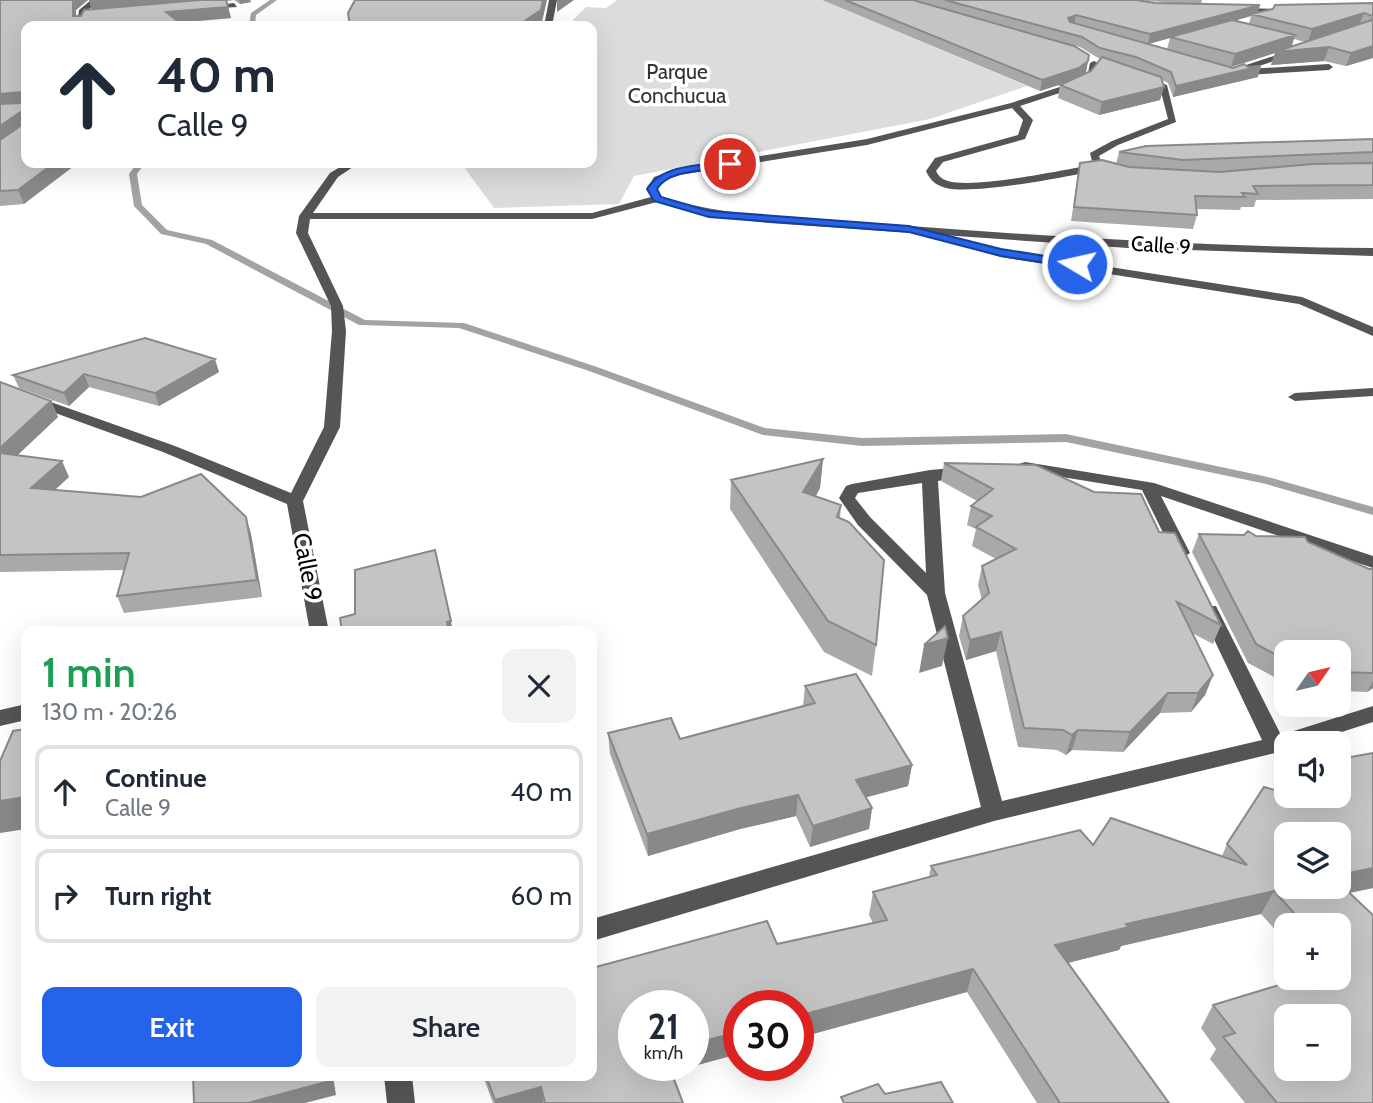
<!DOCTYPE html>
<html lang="en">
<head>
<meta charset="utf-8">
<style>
	:root { --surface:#fff; --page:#f2f2f3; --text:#1f2937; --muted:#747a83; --line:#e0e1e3; --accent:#2563eb }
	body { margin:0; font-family:Cabin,sans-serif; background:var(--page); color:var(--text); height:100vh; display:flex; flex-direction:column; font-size:26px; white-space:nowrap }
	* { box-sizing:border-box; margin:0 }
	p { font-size:23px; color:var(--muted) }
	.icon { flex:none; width:38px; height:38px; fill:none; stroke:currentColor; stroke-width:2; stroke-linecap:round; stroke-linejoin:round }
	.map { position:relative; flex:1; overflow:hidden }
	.details { position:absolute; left:21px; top:626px; width:576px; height:455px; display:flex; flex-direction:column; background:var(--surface); border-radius:14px; box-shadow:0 7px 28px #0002 }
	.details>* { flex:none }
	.hud { position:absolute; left:21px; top:21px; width:576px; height:147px; border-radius:14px; box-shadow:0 7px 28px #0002; background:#fff; color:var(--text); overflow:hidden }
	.needle { width:46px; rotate:56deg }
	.tools { position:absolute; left:1274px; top:640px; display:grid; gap:14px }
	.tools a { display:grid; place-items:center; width:77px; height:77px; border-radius:14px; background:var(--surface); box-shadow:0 7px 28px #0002; font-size:35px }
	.speed { position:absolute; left:618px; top:990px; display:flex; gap:14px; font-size:35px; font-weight:700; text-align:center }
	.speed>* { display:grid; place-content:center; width:91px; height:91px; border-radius:50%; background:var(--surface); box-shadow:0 7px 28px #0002; line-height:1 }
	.speed small { font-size:18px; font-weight:400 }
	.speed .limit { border:10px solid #d22; background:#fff; color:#111 }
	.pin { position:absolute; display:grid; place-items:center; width:60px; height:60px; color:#fff; margin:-30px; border:4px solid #fff; border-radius:50%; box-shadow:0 2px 7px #0007 }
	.me { position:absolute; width:77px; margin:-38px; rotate:279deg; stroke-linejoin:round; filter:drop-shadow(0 0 5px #0008) }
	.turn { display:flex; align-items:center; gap:24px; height:147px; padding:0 21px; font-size:32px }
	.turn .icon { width:91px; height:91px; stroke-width:2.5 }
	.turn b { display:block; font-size:49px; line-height:60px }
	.round { display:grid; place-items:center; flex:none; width:74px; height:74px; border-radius:14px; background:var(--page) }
	.headline { display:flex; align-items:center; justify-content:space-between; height:119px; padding:0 21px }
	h1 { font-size:42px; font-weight:600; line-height:52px; color:#1e9e55 }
	.button { display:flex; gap:14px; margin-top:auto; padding:14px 21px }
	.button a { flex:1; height:80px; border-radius:14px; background:var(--accent); color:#fff; font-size:28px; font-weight:600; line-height:80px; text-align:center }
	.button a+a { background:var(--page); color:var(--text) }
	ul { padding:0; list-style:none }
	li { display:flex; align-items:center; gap:21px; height:94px; margin:0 14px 10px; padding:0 7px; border:4px solid var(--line); border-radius:14px }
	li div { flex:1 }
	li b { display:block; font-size:26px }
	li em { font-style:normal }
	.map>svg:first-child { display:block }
	.green { fill:#dcdcdc }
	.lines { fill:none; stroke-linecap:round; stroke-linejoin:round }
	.stream { fill:#a3a3a3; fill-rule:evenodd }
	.minor { fill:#555; fill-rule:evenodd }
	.wall { fill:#a9a9a9; fill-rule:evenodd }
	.shaded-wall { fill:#898989 }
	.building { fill:#c4c4c4; stroke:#898989; stroke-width:2; fill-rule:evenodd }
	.route { fill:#2563eb; stroke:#184099; stroke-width:2 }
	.labels { text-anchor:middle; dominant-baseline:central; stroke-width:7; stroke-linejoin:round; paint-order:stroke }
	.far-park-label { font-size:21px; fill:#333; stroke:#fff }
	.far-street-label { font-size:21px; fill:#000; stroke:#fff }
	.street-label { font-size:24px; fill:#000; stroke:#fff }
</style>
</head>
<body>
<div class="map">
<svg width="1373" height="1103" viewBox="0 0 1373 1103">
	<rect width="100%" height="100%" fill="#fff"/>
	<path class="green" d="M617,0H822L1027,86L930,119L634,176L619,204L494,208L461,163H592V26H567L586,7L606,8Z"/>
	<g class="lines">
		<path class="stream" d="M270,0H277L256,15L255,26H249L251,13Z
			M137,163H145L137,174L142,205L167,230L212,240L365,320L464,323L597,367L765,428L862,438L1066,434L1268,477L1373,507V515L1266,484L1066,442L862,446L763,435L589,371L459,328L359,325L206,244L161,234L134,206L129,174Z"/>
		<path class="minor" d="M91,0H99L87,11L85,26H77L79,10Z
			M549,0H557L552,26H544Z
			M234,3L237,7L204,9L200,7Z
			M1234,8L1290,9L1294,11L1290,13L1231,12Z
			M1295,49L1298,53L1250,69L1329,64L1333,67L1329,70L1245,75L1241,72L1231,76L1221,71L1225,68L1231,70Z
			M1094,61L1098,63L1096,74L1084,85L1020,106L1033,120L1025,139L943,162L936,171C939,177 942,179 948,181C976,189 1061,170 1093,165L1090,153L1112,141L1168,119L1160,88L1140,80V76L1167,85L1176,122L1118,145L1099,156L1104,169C1070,176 976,195 946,188C935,185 930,180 926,171L935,158L1018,135L1023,120L1012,108L867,145L680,175L662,181L657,189L661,197C738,220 818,218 897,225C1056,237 1214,247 1373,248V256L1128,248L769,223L711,216L657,202L592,219H310L308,233L343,306L346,331L340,427L303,501L329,632H310L287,504L163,452L0,393V384L175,446L291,493L324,427L332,331L331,306L296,233L299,216L330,173L347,163H359L338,177L313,213H592L651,197L647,189L654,177L674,170L867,139L1011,103L1078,81L1088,73L1090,63Z
			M951,237L1001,250L1302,297L1373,327V336L1299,304L1001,257L947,242V238Z
			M1373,388V396L1295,401L1288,397L1295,393Z
			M1025,462L1154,483L1373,556V568L1161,496L1190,553L1181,559L1175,557L1142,490L1019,470L1017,467L1019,464Z
			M965,467L973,472L971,475L938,481L945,593L1002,801L1262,740L1200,610L1202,606H1216L1218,610L1281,735L1373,706V722L1304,744H1286V749L1275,753L994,821L592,941V919L981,807L927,595L858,525L839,498L846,486L852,484L930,470ZM922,483L926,573L870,517L855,498L858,493Z
			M26,704V720L0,726V710Z
			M384,1076H412L415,1103H387Z"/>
	</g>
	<path class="wall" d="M0,0H88L76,10V16H81L92,10L89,0H250L251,2L240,4L234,0L226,1L231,18L179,23L24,204L0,206Z
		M822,0H1202L1201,4L1258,13L1373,3V58L1346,66L1324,61L1271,65L1275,53L1231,67L1258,77L1173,97L1168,83L1162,80L1164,87L1160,100L1099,115L1058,98L1060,85L1068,82L1040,91ZM1140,1H1148L1185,4L1155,3ZM1251,16L1249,24L1234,21ZM1035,35L1080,47L1100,59L1091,71L1080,76L1086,72L1089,55ZM1170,38L1167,49L1149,44ZM1294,39L1305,42L1292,46Z
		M1373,139V199L1256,200L1254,207H1241L1240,210L1196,209L1197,215L1193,229L1071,221L1080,163L1116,164L1119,152ZM1242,170L1220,172H1209Z
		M219,372L159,406L89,387L69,406L19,388L13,375Z
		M0,382L51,401L58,417L17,455L69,477L55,490L246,517L251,534L262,597L124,613L117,596L124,570L0,572Z
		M823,459L820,488L816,496L841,505L840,519L876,645L872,676L824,652L730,509L731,480Z
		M944,463L1159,532L1221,625L1213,644L1192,633L1213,675L1205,695L1191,712L1160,713L1123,752L1072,750L1066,755L1057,750L1018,747L996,651L966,660L959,636L963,616L982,600L978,585L982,566L996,559L972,546L976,529L967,525L971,506L977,501L941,481Z
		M1199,534L1256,536L1308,542L1369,569H1373V688L1367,692L1339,691V653H1286V690H1285L1282,681L1248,663L1192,552Z
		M805,686L912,765L908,786L866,797L872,808L869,829L810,847L796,816L740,829L648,856L610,754L608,733L680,739L803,706Z
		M1227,844L1373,888L1349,893L1373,1103H1245L1210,1059L1216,1049L1201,1028L1213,1005L1339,978V926H1286V942L1261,914L1121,946L1119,950L1068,963L1169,1103H1037L967,992L672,1072L683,1103H493L483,1076H592L777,944L873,923L869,915L873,892L929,877L931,866L1093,845L1222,856Z"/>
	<path class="shaded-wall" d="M73,0H88L76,10V26L73,16Z
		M89,0H234L92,11Z
		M239,0H250L251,2L240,4Z
		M543,0H547L542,22L537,26H517Z
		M557,0H574L557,12Z
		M1260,5L1257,15L1251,14V16L1172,38L1170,37V38L1148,44L1150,34Z
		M228,7L231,18L169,23L166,12Z
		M1364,13L1359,25L1308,42L1312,29Z
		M1076,15L1074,24L1067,28L1068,18Z
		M1295,35L1291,47H1329L1324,61L1271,65L1275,53L1231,67L1235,54Z
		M1373,46V58L1346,66L1351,53Z
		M1088,61L1086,72L1077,79L1040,91L1042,80Z
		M1261,66L1258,77L1173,97L1176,86Z
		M1164,87L1160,100L1099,115L1102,102Z
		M21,92L26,104L0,107V94Z
		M22,111L26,124L0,143V126Z
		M54,163H78L24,204L18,190Z
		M215,359L219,372L159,406L155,393Z
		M84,374L89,387L69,406L64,393Z
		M51,401L58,417L3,469L0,463V448Z
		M823,459L820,488L801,521L803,492Z
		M62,461L69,477L38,505L31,488Z
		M246,517L251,534L262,597L257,580Z
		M451,621L453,632H449L447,622Z
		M1001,632L996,651L966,660L970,640Z
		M948,638L942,666L919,673L924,645Z
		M1213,675L1205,695L1191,712L1198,693Z
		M1373,681V688L1367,692Z
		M1168,693L1160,713L1123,752L1130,732Z
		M1078,730L1072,750L1066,755L1072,735Z
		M912,765L908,786L853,801L856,780Z
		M798,795L796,816L740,829L648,856L647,834L741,808Z
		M26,797V829L0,833V801Z
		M872,808L869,829L810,847L813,826Z
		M1373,868V888L1318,899L1339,887V875Z
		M1274,891L1261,914L1121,946L1119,950L1047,968L1055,945L1126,924Z
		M973,969L967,992L798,1038V1016Z
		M738,1032V1054L664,1074V1066H693V1044Z
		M329,1076H333L336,1095L305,1103H248Z
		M541,1087L543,1103H495V1100Z"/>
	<path class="building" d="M0,0H73V16H81L84,10L200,0H226L228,7L166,12L184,26H26V163H54L18,190L0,191V140L23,124L22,111L0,126V104L22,103L24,100L21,92L0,94Z
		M355,0H543L541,10L517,26H350L348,13Z
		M845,0H913L1074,46L1089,55L1088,61L1079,68L1042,80Z
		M945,0H1136L1155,3L1260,5L1150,34L1076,15L1068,18L1070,22L1233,68L1244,64L1248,67L1261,66L1176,86L1171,72L1136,57L1100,48L1082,37Z
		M1373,3V16L1364,13L1312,29L1251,14L1273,9L1275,5Z
		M1373,18V46L1351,53L1329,47L1275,52L1372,20Z
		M1232,20L1295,35L1235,54L1170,37Z
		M1102,57L1161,77L1164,87L1102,102L1060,85L1091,71Z
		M1373,139V152L1183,160L1119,152L1146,146Z
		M1102,160L1129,167L1220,172L1313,164L1373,163V185L1253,186L1258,194L1242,193L1245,197L1195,196L1197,215L1074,207L1080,163Z
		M145,338L215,359L155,393L84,374L64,393L13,375Z
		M0,382L51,401L0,448Z
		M0,453L62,461L31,488L141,497L201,474L246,517L257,580L117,596L129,553L0,555Z
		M823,459L803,492L841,505L837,517L849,522L884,560L876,645L828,621L731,480Z
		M944,463L1036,465L1094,492L1141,494L1159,532L1175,533L1221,625L1177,602L1213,675L1198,693H1168L1130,732L1078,730L1072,735L1063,730L1024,728L1001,632L970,640L963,616L989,593L982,566L1016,549L976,527L992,516L971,506L993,489Z
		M1248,531L1256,536L1305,537L1308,542L1369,569H1373V673L1339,672V653H1286V660L1256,644L1199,534L1244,535Z
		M435,550L451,621L447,622L449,632H342L340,618L355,614V570Z
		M945,626L948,638L924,645Z
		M856,674L912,765L856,780L872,808L813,826L798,795L741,808L647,834L608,733L671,718L680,739L815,703L805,686Z
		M26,729V797L0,801V761L13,731Z
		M1373,753V868L1339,875V835H1286V887H1339V883L1373,915V1103H1277L1223,1037L1235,1033L1213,1005L1302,978H1339V967L1344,965L1339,960V926H1306L1274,891L1126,924L1129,927L1055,945L1169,1103H1060L973,969L798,1016V1006H738V1032L693,1044V1006H634V1066H669L683,1103H545L541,1087L495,1100L486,1076H592V968L767,921L777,944L887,920L873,892L937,875L931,866L1080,830L1093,845L1111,818L1247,865L1227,844L1264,787L1282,792L1286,791V796H1339V759ZM1286,1017H1339V1069H1286Z
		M193,1076H329L330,1081L248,1103H194Z
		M941,1082L953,1103H844L841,1097L878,1084L885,1094Z"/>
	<path class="route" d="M730,161L735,164L734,166C711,171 669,168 657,189L661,197L709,211L909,226L1001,249L1077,261L1082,264L1077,268L1001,256L909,232L709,217L654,201L647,189C662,164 703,165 730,161Z"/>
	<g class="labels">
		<g class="far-park-label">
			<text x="677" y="71">Parque<tspan x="677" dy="24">Conchucua</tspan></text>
		</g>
		<g class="far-street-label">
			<text transform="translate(1161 245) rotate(4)">Calle 9</text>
		</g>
		<g class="street-label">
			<text transform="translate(308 567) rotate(79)">Calle 9</text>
		</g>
	</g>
</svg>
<div class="tools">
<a><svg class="needle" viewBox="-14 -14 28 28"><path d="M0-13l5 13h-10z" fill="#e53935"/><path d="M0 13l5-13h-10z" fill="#747a83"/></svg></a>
<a><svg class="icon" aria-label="sound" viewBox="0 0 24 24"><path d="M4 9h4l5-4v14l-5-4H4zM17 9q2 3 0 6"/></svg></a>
<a><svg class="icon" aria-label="layers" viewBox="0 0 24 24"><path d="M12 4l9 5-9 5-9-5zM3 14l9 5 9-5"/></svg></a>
<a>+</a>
<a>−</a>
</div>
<div class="speed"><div>21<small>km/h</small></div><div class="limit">30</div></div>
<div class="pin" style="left:730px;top:164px;background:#d93025"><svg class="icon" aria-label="arrive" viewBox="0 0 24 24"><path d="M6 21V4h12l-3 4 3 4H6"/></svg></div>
<svg class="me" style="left:1077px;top:264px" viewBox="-20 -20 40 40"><circle r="17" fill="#2563eb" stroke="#fff" stroke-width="3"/><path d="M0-11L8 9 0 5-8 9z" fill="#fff"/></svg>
<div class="hud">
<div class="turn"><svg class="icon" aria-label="ahead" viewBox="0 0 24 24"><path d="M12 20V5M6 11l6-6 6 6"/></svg><div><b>40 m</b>Calle 9</div></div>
</div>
<section class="details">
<div class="headline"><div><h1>1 min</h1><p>130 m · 20:26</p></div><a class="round"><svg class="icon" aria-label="close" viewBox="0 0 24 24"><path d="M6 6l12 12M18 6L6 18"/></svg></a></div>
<ul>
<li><svg class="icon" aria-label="ahead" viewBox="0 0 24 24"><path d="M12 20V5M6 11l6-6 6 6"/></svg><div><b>Continue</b><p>Calle 9</p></div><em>40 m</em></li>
<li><svg class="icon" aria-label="right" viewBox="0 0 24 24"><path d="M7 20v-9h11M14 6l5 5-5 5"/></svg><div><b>Turn right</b></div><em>60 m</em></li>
</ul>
<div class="button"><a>Exit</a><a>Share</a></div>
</section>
</div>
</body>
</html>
